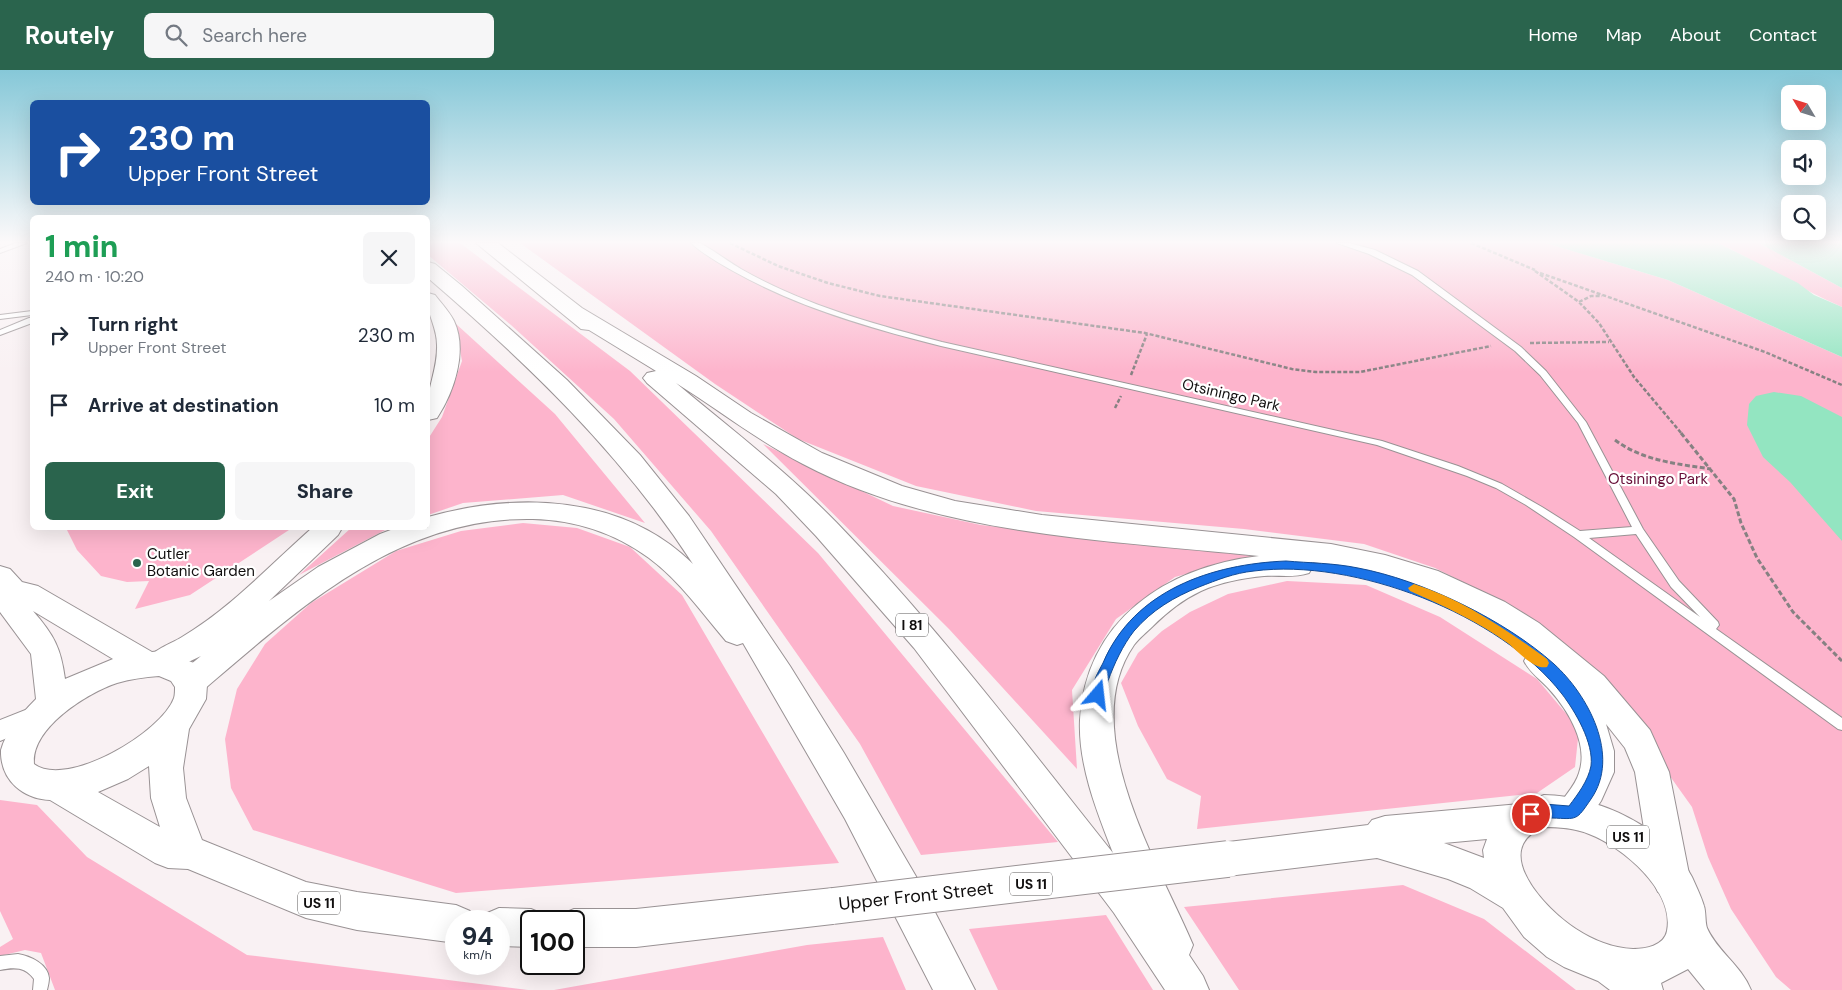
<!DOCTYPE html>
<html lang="en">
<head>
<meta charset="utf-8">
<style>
	:root { --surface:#fff; --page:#f6f6f7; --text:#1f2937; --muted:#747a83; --accent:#2a644d }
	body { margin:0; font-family:"DM Sans",sans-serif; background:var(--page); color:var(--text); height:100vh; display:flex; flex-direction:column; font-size:19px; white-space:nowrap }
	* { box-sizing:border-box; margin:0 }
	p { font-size:16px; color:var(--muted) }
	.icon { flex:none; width:28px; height:28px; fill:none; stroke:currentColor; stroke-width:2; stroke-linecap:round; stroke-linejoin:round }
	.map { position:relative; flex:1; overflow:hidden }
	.drawer { position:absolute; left:30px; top:145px; width:400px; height:315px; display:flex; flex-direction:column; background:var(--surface); border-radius:8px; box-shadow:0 5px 20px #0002 }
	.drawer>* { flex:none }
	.hud { position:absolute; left:30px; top:30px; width:400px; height:105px; border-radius:8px; box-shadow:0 5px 20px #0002; background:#1a4fa0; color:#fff; overflow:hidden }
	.needle { width:32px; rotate:308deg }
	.fabs { position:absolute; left:1781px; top:15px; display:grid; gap:10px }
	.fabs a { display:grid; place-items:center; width:45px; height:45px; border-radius:8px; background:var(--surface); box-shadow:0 5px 20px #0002; font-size:25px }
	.speed { position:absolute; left:445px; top:840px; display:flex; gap:10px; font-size:25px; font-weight:700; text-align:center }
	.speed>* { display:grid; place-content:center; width:65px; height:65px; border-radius:50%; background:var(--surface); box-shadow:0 5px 20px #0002; line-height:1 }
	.speed small { font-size:12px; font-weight:400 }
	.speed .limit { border:2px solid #111; border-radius:8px; background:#fff; color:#111 }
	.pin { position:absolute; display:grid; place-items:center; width:42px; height:42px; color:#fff; margin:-21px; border:2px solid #fff; border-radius:50%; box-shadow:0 1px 5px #0007 }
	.me { position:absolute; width:55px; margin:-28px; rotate:17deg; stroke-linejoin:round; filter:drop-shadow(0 0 4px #0008) }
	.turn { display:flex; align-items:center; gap:18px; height:105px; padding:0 15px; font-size:22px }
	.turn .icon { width:65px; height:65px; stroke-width:2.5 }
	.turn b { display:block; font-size:35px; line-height:42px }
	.round { display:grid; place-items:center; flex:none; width:52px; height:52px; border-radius:8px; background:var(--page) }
	.summary { display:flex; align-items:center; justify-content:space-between; height:85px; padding:0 15px }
	h1 { font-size:30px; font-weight:800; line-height:38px; color:#1e9e55 }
	.primary-button { display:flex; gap:10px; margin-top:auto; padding:10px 15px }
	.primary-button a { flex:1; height:58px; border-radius:8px; background:var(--accent); color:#fff; font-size:20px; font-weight:800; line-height:58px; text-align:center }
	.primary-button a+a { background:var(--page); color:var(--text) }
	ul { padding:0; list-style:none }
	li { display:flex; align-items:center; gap:15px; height:70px; padding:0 15px }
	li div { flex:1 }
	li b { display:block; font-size:19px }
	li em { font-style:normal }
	header { display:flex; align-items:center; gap:30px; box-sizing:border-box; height:70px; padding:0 25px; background:var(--accent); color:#fff }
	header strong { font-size:24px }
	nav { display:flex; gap:28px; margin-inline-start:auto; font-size:18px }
	.search { width:350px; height:45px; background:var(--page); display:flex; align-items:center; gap:12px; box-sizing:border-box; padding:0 18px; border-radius:8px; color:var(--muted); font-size:19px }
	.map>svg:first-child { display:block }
	.green { fill:#fdb4cc }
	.water { fill:#93e5c1 }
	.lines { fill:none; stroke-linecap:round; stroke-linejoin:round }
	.service-casing { stroke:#999294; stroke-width:2 }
	.minor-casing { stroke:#999294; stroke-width:2 }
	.primary-casing { stroke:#999294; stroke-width:2 }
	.motorway-casing { stroke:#999294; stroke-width:2 }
	.path-far1 { stroke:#868182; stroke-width:2.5; stroke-dasharray:4 2; stroke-linecap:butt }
	.path { stroke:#868182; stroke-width:3; stroke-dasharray:5 2.5; stroke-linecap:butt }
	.service { fill:#fff; fill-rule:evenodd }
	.minor { fill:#fff; fill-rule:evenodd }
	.primary { fill:#fff; fill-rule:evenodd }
	.motorway { fill:#fff; fill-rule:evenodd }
	.primary-bridge-casing { stroke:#999294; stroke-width:38; stroke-linecap:butt }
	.primary-bridge { stroke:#fff; stroke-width:36 }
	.route { fill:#1a73e8; stroke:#114b97 }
	.slow { fill:#f59e0b }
	.poi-dot { fill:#2a644d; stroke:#fff; stroke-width:2 }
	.labels { text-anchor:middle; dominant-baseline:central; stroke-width:4.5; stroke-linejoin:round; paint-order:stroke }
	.shield { fill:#fff; stroke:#585656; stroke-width:1 }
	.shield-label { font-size:14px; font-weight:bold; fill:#100e0e }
	.street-label { font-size:15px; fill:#100e0e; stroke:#fff }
	.park-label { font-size:15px; fill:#660d37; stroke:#fff }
	.poi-label { font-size:15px; fill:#100e0e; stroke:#fff; text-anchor:start }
	.near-street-label { font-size:18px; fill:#100e0e; stroke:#fff }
</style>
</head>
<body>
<header>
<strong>Routely</strong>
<div class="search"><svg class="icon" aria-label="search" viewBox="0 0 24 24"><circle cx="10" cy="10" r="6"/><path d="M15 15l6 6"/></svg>Search here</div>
<nav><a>Home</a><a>Map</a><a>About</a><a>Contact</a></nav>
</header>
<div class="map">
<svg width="1842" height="920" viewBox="0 0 1842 920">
	<rect width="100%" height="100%" fill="#f9f1f3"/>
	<path class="green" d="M428,173H460L630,301L818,483L1058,772L921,785L860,674L711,461L614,349L511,255L428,185Z
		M520,173H1546L1668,210L1842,287V920H1791L1776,907L1731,839L1708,787L1692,737L1592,597L1521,541L1435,498L1364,474L1244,459L1036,441L916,416L798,369L715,314Z
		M1718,173H1759L1842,218V237C1799,218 1760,193 1718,173Z
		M455,253L555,344L645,453L563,425L463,433L428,445V369L442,347L462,291Z
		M763,374L893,436L981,455L1254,486L1175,507L1116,549L1072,620L1077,699L949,559Z
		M523,453L577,458L630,477L682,525L839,793L456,823L253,760L231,718L225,669L237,619L265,574L311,533L396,481L461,461Z
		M66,458H292L190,525L135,539L149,511L127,512L101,506L77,480Z
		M351,458H389L299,505Z
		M1287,511L1366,515L1440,547L1537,609L1579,659L1575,697L1537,723L1197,759L1201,726L1167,709L1138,656L1121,613L1138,583L1162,561L1190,542L1228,524Z
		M0,730L37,735L87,787L247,885L528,920H55L41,883L25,880L0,886V877L13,869L0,841Z
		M1403,815L1484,849L1576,920H1239L1184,837Z
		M1106,845L1153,920H998L969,859Z
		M883,867L906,920H554L807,875Z"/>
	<path class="water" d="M1546,173H1718L1798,213L1814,225L1842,237V287L1668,210Z
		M1759,173H1842V218Z
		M1774,322L1801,326L1842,347V471L1790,412L1763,387L1747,355L1749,334L1756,326Z"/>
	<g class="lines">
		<defs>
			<path id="service" d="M16,173H27L0,183V179Z
				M691,173C694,173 697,172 699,173C706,175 732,194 741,199C804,235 873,254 942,272L1382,371L1458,396L1502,414L1542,437L1580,461L1632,457L1578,353L1540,305L1515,281L1412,205L1369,184L1337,173H1349L1375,180L1418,201L1521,277L1546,301L1586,352L1643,459L1679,511L1718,552L1719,555L1716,559L1842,648V660L1838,659L1574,467L1526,435L1496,418L1467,406L1377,375L941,276C869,258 797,237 733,201C719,193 703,184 691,173ZM1636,464L1671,517L1700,547L1589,468Z
				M32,241V245L0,249V245Z
				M29,248H32V253L0,265V260Z
				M18,884C30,886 48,894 49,908C49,911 48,916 47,920H33L34,909C25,897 15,897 0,900V886Z"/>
			<path id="minor" d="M38,635L46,638L50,645L46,652L0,671V650Z"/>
			<path id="primary" d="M0,496L10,499L22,512L38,516L152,582L161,581L194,593L207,615L206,629L189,659L183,698L186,728L202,770L306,812L357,822L456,835L470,841L474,851H456V873L357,860L306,848L188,799L168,798L155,793L50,730C24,729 0,711 1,680C6,661 22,643 36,629L31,584L0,542ZM33,541L113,589L65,609C61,578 54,565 33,541ZM159,606L171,611L175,617C175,620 175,625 174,628C162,662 67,719 34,694C31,658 87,623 117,613C131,609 145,607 159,606ZM149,696L151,728L160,757L98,722L128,709Z
				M1544,725C1598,726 1666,757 1692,807C1696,816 1701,826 1704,836C1706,842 1705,852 1707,858C1717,881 1741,895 1751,920H1705L1688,899L1661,913L1663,920H1610L1598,911L1564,897L1547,887L1524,867L1503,838L1470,818L1448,809L1377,788L1228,806L1215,801L1210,789L1215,777L1228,772L1368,755L1372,750L1385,746L1520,734ZM1544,757C1559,757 1575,758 1589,764C1623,777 1675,821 1667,861C1664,876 1645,879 1633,879C1612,878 1593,870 1576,859C1546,840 1488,779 1544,757ZM1487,769L1483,780L1484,788L1444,773Z
				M833,818L847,823L852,836L847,849L833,854L636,877H574V851H557L560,845L574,839H636Z
				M499,838L531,839L545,845L548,851H531V877L499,876V851H482L485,844Z"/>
			<path id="motorway" d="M476,173H498L582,238L696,306L751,343L822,383L902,416L955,431L1042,445L1331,474L1385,485L1438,501L1505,532L1539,553L1604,606L1650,660L1669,702L1690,809L1684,822L1671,827L1658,822L1652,809L1635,702L1625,678L1606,654L1614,681V702L1601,731L1586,753L1573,758L1560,753L1555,742C1562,728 1575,717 1579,703C1589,674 1568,640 1549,619C1541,610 1530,603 1524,591L1529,582L1532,581C1469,531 1391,500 1311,492L1313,496L1309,503C1294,508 1279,505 1264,506C1243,508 1221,512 1201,521C1182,530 1167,542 1153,556C1147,562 1139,568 1134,575C1075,660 1159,794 1193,875L1189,885L1203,906L1209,920H1165L1114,843L914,578L816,466L776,424L647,313L643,308L647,303L656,301L589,260L581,259ZM676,313C719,340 758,371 803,394C939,466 1108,470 1259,486C1166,497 1086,550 1080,650C1078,695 1097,742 1113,783C1023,670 936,555 836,452C786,401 730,358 676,313Z
				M428,192L435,194L462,216L567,310L640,385L689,446L790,596L844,683L921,815L975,920H933L845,749L743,573L737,575L726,571C702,543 680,511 649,488C615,463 575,450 533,449C399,446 298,539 202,621L191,625L180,621L175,612L180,603L201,586L161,605L150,602L145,593C153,579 169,575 182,567C231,538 270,495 312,458H342L338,465L269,531L318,497L380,464L396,458H428V447C517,422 622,424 693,494C621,383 527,293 428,208Z
				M428,223L435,225C441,233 449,241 454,251C468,281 454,322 437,348L428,350C424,322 438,302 437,275C437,255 425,243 428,223Z"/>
		</defs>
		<use href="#service" class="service-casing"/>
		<use href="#minor" class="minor-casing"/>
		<use href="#primary" class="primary-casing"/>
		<use href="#motorway" class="motorway-casing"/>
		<path class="path-far1" d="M730,173L778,196L828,213L880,226L1145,263L1292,299L1316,302H1360L1491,276
			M1471,173L1535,200
			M1535,201L1579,232L1599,253L1634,307L1682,364
			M1540,203L1765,282L1842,315
			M1579,232L1591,226H1602
			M1530,273L1609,272
			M1131,305L1147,264
			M1115,338L1121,326"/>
		<path class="path" d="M1681,363L1734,429L1741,453L1757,488L1793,542L1842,591
			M1615,370C1643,391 1678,394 1711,399"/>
		<use href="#service" class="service"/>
		<use href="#minor" class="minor"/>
		<use href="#primary" class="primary"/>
		<use href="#motorway" class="motorway"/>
		<defs>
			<path id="primary-bridge" d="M833,836L1228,789"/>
		</defs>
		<use href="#primary-bridge" class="primary-bridge-casing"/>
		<use href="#primary-bridge" class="primary-bridge"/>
	</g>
	<linearGradient id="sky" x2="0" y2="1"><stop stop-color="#86c8d8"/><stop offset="0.57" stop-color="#fcf9fa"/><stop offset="1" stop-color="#fcf9fa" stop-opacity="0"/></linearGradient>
	<rect width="1842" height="302" fill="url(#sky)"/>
	<path class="route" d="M1286,491C1309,493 1334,493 1358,498C1422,510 1505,550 1554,594C1588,625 1621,686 1591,729C1576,751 1578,749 1552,748C1543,748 1534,752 1526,749L1523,744L1526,739L1544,734L1569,736C1578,724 1588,711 1591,696C1594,673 1575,641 1562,624C1500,544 1354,488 1254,501C1234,503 1217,510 1199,517C1174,527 1152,540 1134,561C1123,575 1114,594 1108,611C1106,617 1106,623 1103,629H1094C1088,618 1098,603 1103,593C1134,520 1212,494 1286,491Z"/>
	<path class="slow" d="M1414,514C1462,529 1507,560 1547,589L1549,593L1547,597C1535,600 1518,582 1509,574C1479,552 1444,536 1410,521L1408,518Z"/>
	<circle class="poi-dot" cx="137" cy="493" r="5"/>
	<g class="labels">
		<g class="shield">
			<rect x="896" y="543.5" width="32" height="23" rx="4"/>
			<rect x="1607" y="755.5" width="42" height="23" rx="4"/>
			<rect x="1010" y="802.5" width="42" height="23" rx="4"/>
			<rect x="298" y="821.5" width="42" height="23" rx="4"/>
		</g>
		<g class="shield-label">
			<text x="912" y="555">I 81</text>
			<text x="1628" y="767">US 11</text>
			<text x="1031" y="814">US 11</text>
			<text x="319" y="833">US 11</text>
		</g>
		<g class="street-label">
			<text transform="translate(1231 325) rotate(13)">Otsiningo Park</text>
		</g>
		<g class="park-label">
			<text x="1658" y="409">Otsiningo Park</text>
		</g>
		<g class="poi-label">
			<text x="147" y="484">Cutler<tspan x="147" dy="17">Botanic Garden</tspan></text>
		</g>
		<g class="near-street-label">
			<text transform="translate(916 826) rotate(-6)">Upper Front Street</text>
		</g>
	</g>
</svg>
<div class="fabs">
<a><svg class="needle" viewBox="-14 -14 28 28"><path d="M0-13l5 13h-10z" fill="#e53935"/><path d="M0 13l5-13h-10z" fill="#747a83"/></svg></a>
<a><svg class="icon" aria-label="sound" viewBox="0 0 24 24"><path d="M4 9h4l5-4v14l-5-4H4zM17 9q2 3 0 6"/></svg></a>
<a><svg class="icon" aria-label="search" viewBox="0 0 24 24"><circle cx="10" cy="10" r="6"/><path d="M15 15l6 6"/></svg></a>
</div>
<div class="speed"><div>94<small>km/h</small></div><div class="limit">100</div></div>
<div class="pin" style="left:1531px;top:744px;background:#d93025"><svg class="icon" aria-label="arrive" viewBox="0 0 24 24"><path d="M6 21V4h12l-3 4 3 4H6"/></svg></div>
<svg class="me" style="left:1098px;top:625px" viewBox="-20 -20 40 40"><path d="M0-17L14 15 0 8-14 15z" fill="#1a73e8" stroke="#fff" stroke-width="4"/></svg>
<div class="hud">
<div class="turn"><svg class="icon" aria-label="right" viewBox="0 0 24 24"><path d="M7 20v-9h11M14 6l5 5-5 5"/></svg><div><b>230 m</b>Upper Front Street</div></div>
</div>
<section class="drawer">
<div class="summary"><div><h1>1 min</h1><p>240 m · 10:20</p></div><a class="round"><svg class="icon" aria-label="close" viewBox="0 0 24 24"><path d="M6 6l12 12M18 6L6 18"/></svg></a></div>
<ul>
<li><svg class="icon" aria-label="right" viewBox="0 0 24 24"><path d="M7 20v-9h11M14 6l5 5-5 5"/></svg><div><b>Turn right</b><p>Upper Front Street</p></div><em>230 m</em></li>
<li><svg class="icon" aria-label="arrive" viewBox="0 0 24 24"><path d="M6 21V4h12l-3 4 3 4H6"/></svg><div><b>Arrive at destination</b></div><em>10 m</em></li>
</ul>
<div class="primary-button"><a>Exit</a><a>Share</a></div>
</section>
</div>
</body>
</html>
